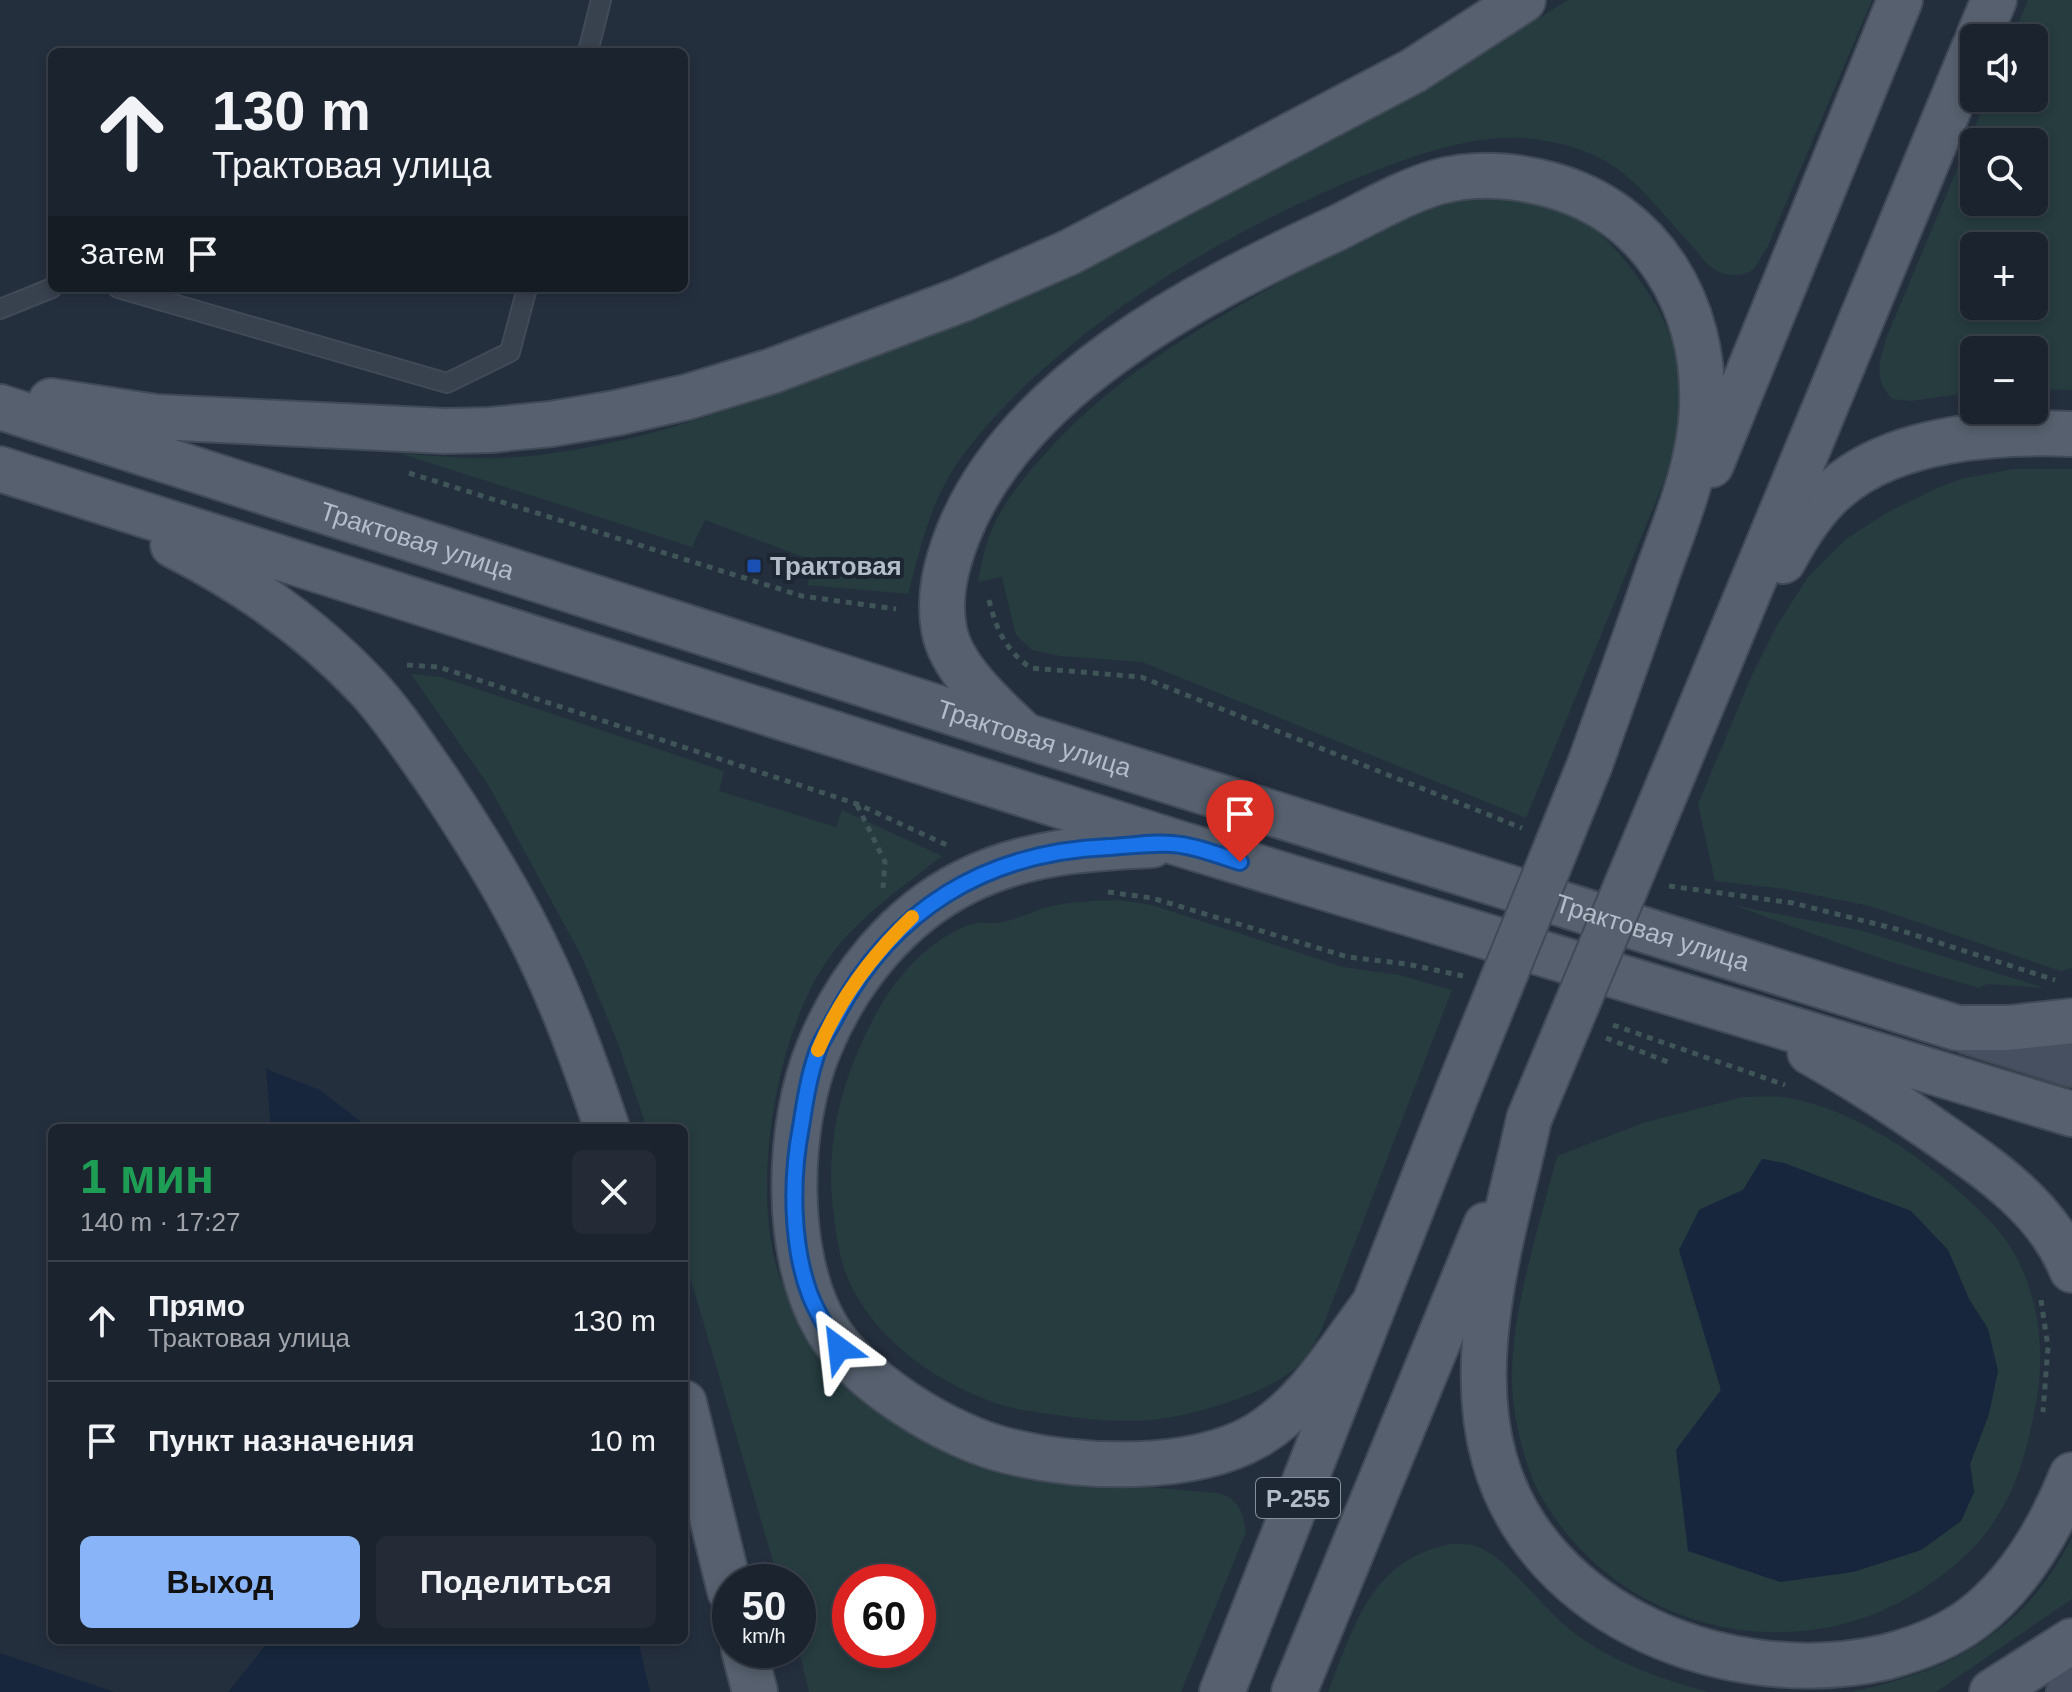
<!DOCTYPE html>
<html lang="ru">
<head>
<meta charset="utf-8">
<style>
	:root { --surface:#1b232e; --page:#242b36; --text:#f1f3f6; --muted:#a0a4aa; --line:#39404a; --accent:#8ab4f8 }
	body { margin:0; font-family:Helvetica,sans-serif; background:var(--page); color:var(--text); height:100vh; display:flex; flex-direction:column; font-size:30px; white-space:nowrap }
	* { box-sizing:border-box; margin:0 }
	p { font-size:26px; color:var(--muted) }
	.icon { flex:none; width:44px; height:44px; fill:none; stroke:currentColor; stroke-width:2; stroke-linecap:round; stroke-linejoin:round }
	.map { position:relative; flex:1; overflow:hidden }
	.details { position:absolute; left:48px; top:1124px; width:640px; height:520px; display:flex; flex-direction:column; background:var(--surface); border-radius:12px; box-shadow:0 4px 12px #0003,0 0 0 2px var(--line) }
	.details>* { flex:none }
	.top-card { position:absolute; left:48px; top:48px; width:640px; height:244px; border-radius:12px; box-shadow:0 4px 12px #0003,0 0 0 2px var(--line); background:#1b232e; color:var(--text); overflow:hidden }
	.fabs { position:absolute; left:1960px; top:24px; display:grid; gap:16px }
	.fabs a { display:grid; place-items:center; width:88px; height:88px; border-radius:12px; background:var(--surface); box-shadow:0 4px 12px #0003,0 0 0 2px var(--line); font-size:40px }
	.speed { position:absolute; left:712px; top:1564px; display:flex; gap:16px; font-size:40px; font-weight:700; text-align:center }
	.speed>* { display:grid; place-content:center; width:104px; height:104px; border-radius:50%; background:var(--surface); box-shadow:0 4px 12px #0003,0 0 0 2px var(--line); line-height:1 }
	.speed small { font-size:20px; font-weight:400 }
	.speed .limit { border:12px solid #d22; background:#fff; color:#111 }
	.pin { position:absolute; display:grid; place-items:center; width:68px; height:68px; color:#fff; margin:-82px -34px; border-radius:50% 50% 50% 0; rotate:-45deg; box-shadow:0 0 8px #0007 }
	.pin .icon { rotate:45deg }
	.me { position:absolute; width:88px; margin:-44px; rotate:330deg; stroke-linejoin:round; filter:drop-shadow(0 0 6px #0008) }
	.turn { display:flex; align-items:center; gap:28px; height:168px; padding:0 32px; font-size:36px }
	.turn .icon { width:104px; height:104px; stroke-width:2.5 }
	.turn b { display:block; font-size:56px; line-height:68px }
	.then { display:flex; align-items:center; height:76px; padding:0 32px; background:#0003; gap:16px; font-size:30px }
	.round { display:grid; place-items:center; flex:none; width:84px; height:84px; border-radius:12px; background:var(--page) }
	.head { display:flex; align-items:center; justify-content:space-between; height:136px; padding:0 32px }
	h1 { font-size:48px; font-weight:800; line-height:60px; color:#1e9e55 }
	.cta { display:flex; gap:16px; margin-top:auto; padding:16px 32px }
	.cta a { flex:1; height:92px; border-radius:12px; background:var(--accent); color:#111; font-size:32px; font-weight:800; line-height:92px; text-align:center }
	.cta a+a { background:var(--page); color:var(--text) }
	ul { padding:0; list-style:none }
	li { display:flex; align-items:center; gap:24px; height:120px; padding:0 32px; border-top:2px solid var(--line) }
	li div { flex:1 }
	li b { display:block; font-size:30px }
	li em { font-style:normal }
	.map>svg:first-child { display:block }
	.green { fill:#263c3f; fill-rule:evenodd }
	.water { fill:#17263c }
	.lines { fill:none; stroke-linecap:round; stroke-linejoin:round }
	.lane-casing { stroke:#414a57; stroke-width:22 }
	.secondary-casing { stroke:#414a57; stroke-width:48 }
	.primary-casing { stroke:#414a57; stroke-width:48 }
	.path { stroke:#3f5557; stroke-width:5; stroke-dasharray:6 6; stroke-linecap:butt }
	.lane { stroke:#38414e; stroke-width:18 }
	.secondary { stroke:#465061; stroke-width:44 }
	.primary { stroke:#56606e; stroke-width:44 }
	.primary-bridge-casing { stroke:#414a57; stroke-width:48; stroke-linecap:butt }
	.primary-bridge { stroke:#56606e; stroke-width:44 }
	.route-casing { stroke:#114b97; stroke-width:20 }
	.route { stroke:#1a73e8; stroke-width:14 }
	.slow { stroke:#f59e0b; stroke-width:14 }
	.transit-dot { fill:#1a4fb4; stroke:#1d2633; stroke-width:3 }
	.labels { text-anchor:middle; dominant-baseline:central; stroke-width:8; stroke-linejoin:round; paint-order:stroke }
	.shield { fill:#1d2633; stroke:#878f9c; stroke-width:2 }
	.shield-label { font-size:24px; font-weight:bold; fill:#b4bcc9 }
	.street-label { font-size:26px; fill:#b4bcc9; stroke:#1d2633 }
	.poi-label { font-size:26px; font-weight:bold; fill:#b4bcc9; stroke:#1d2633; text-anchor:start }
</style>
</head>
<body>
<div class="map">
<svg width="2072" height="1692" viewBox="0 0 2072 1692">
	<rect width="100%" height="100%" fill="#242f3e"/>
	<path class="green" d="M1568,0H1872L1767,248L1754,269C1742,277 1727,277 1714,269C1706,265 1700,255 1694,248C1671,224 1649,194 1623,173C1597,151 1556,140 1522,138C1467,136 1416,155 1365,175C1224,231 1055,333 963,455C932,496 921,545 908,594L807,585L816,562L705,520L692,547L399,453C433,456 466,459 501,458C664,450 837,368 985,304C1079,263 1173,222 1264,176C1368,122 1469,62 1568,0Z
		M2028,0H2072V390L2034,389V350H1974V392L1911,401L1892,399C1873,377 1879,362 1887,336L1987,98H2034V38H2012ZM1974,142H2034V202H1974ZM1974,246H2034V306H1974Z
		M1506,192C1522,196 1539,199 1554,205C1588,219 1612,243 1633,271C1688,344 1689,393 1665,479L1526,818L1142,662L1060,656L1032,650L1016,635L1002,577L978,582C983,553 988,533 1003,508C1014,489 1029,472 1044,455C1113,377 1198,328 1288,278C1356,241 1429,200 1506,192Z
		M2013,469H2072V968L2060,971L1870,906L1785,889L1715,881L1698,804L1752,675L1776,627L1808,577L1846,539L1888,512L1937,488L1961,479Z
		M411,674L441,677L724,771L719,791L836,827L842,810L942,856C899,890 852,921 823,967C776,1040 754,1178 775,1261C782,1292 799,1317 816,1342L1100,1483L1217,1493C1238,1497 1243,1512 1246,1532L1181,1692H809L798,1647V1582H779L684,1256V1128H647L617,1041L582,957L489,786ZM850,1582H918V1650H850Z
		M1120,900L1152,905L1343,967L1399,975L1452,990L1321,1331C1315,1342 1310,1353 1302,1362C1275,1390 1219,1407 1182,1415C1140,1425 1098,1421 1056,1415C1041,1412 1024,1411 1009,1407C942,1388 872,1340 846,1274C838,1254 836,1230 833,1209C827,1160 835,1107 854,1061C873,1013 900,965 945,937C954,932 969,923 978,923C984,922 990,924 996,923C1014,921 1031,912 1048,907C1071,901 1096,901 1120,900Z
		M1733,905L1863,931L2044,988L1987,984L1979,988L1888,961Z
		M1743,1097C1760,1097 1779,1095 1795,1099C1868,1115 1939,1169 1990,1221C2034,1266 2047,1337 2037,1397C2030,1438 2020,1482 1997,1517C1975,1553 1938,1581 1902,1601C1779,1667 1621,1625 1547,1506C1528,1477 1519,1441 1514,1407C1503,1333 1539,1228 1557,1156L1643,1123ZM1763,1159L1784,1164L1911,1211L1948,1250L1969,1299L1988,1329L1989,1414L1970,1464L1974,1492L1961,1521L1921,1550L1853,1572L1676,1450L1721,1391L1699,1210L1743,1190Z
		M2072,1538V1599L1936,1692H1850C1952,1671 2023,1633 2072,1538Z
		M1451,1544C1459,1544 1469,1544 1476,1546C1509,1558 1543,1610 1573,1632C1614,1663 1660,1679 1709,1692H1328C1355,1625 1370,1560 1451,1544Z"/>
	<path class="water" d="M266,1069L320,1090L369,1128H271Z
		M1762,1159L1784,1163L1911,1211L1948,1250L1969,1299L1988,1329L1998,1371L1989,1414L1970,1464L1974,1492L1961,1521L1921,1550L1853,1572L1780,1582L1688,1551L1676,1450L1721,1390L1679,1250L1699,1210L1743,1190Z
		M270,1640H638L650,1692H228Z
		M0,1653L114,1692H0Z"/>
	<g class="lines">
		<defs>
			<path id="lane" d="M588,52L601,0
				M118,288L447,383L510,352L527,288
				M0,309L52,288"/>
			<path id="secondary" d="M1967,1031L2072,1064
				M2069,1692L2072,1690"/>
			<g id="primary">
				<path d="M1978,38L1994,0"/>
				<path d="M51,401L156,417L445,431L490,430L551,424L616,413L687,397L772,371L963,299L1070,252L1413,71L1523,0"/>
				<path id="s1" d="M0,407L1026,736L1957,1028H2008L2072,1021"/>
				<path d="M1711,465L1900,0"/>
				<path d="M0,469L1181,844L2072,1114"/>
				<path d="M173,545C244,581 313,629 368,688C394,716 415,749 437,780C467,825 497,872 522,920C557,986 583,1057 607,1128"/>
				<path d="M1783,561C1797,535 1814,507 1837,488C1896,437 1998,431 2072,434"/>
				<path d="M1021,732C994,707 950,667 944,629C938,596 946,565 958,534C1017,385 1197,293 1335,229C1368,213 1403,192 1438,182C1475,172 1514,175 1551,185C1652,213 1706,305 1702,408C1700,465 1677,519 1658,572C1636,636 1613,700 1590,764"/>
				<path d="M1669,784L1974,48"/>
				<path d="M1152,845C1087,848 1024,852 965,882C899,915 847,979 819,1048C787,1124 783,1254 826,1327C857,1381 948,1437 1008,1451C1080,1469 1191,1473 1256,1436C1307,1406 1339,1350 1374,1304"/>
				<path d="M1810,1052C1851,1075 1891,1101 1930,1128C1985,1166 2047,1206 2072,1270"/>
				<path d="M1529,1119C1506,1225 1464,1351 1494,1458C1539,1619 1733,1692 1886,1657C1916,1649 1948,1637 1973,1618C2019,1583 2051,1527 2072,1475"/>
				<path d="M684,1403L730,1591"/>
				<path d="M744,1650L755,1692"/>
				<path d="M1222,1692L1457,1093"/>
				<path d="M1294,1692L1486,1225"/>
				<path d="M1992,1692L2072,1641"/>
			</g>
		</defs>
		<use href="#lane" class="lane-casing"/>
		<use href="#secondary" class="secondary-casing"/>
		<use href="#primary" class="primary-casing"/>
		<path class="path" d="M409,473L802,596L896,609
			M989,600C996,629 1006,651 1031,668L1141,677L1522,828
			M407,665L439,667L857,804L947,845
			M857,805L885,862L883,888
			M1669,886L1793,903L1896,929L2055,980
			M1108,892L1152,898L1348,957L1407,964L1463,976
			M1613,1025L1785,1085
			M1606,1038L1668,1062
			M2041,1300L2048,1347L2043,1412"/>
		<use href="#lane" class="lane"/>
		<use href="#secondary" class="secondary"/>
		<use href="#primary" class="primary"/>
		<defs>
			<path id="primary-bridge" d="M1457,1093L1590,764
				M1529,1119L1669,784"/>
		</defs>
		<use href="#primary-bridge" class="primary-bridge-casing"/>
		<use href="#primary-bridge" class="primary-bridge"/>
	</g>
	<g class="lines">
		<defs>
			<path id="route" d="M839,1348C828,1331 817,1313 810,1295C791,1245 791,1178 801,1127C805,1101 809,1075 818,1050C822,1039 830,1028 835,1018C892,909 986,852 1109,847C1132,846 1159,841 1181,845C1201,848 1221,856 1240,862"/>
		</defs>
		<use href="#route" class="route-casing"/>
		<use href="#route" class="route"/>
		<path class="slow" d="M818,1050C840,998 872,955 912,917"/>
	</g>
	<rect class="transit-dot" x="746" y="558" width="16" height="16" rx="4"/>
	<g class="labels">
		<rect class="shield" x="1256" y="1478" width="84" height="40" rx="6"/>
		<g class="shield-label">
			<text x="1298" y="1498">Р-255</text>
		</g>
		<g class="street-label">
			<text stroke="none"><textPath href="#s1" startOffset="438">Трактовая улица</textPath></text>
			<text stroke="none"><textPath href="#s1" startOffset="1086">Трактовая улица</textPath></text>
			<text stroke="none"><textPath href="#s1" startOffset="1734">Трактовая улица</textPath></text>
		</g>
		<g class="poi-label">
			<text x="770" y="566">Трактовая</text>
		</g>
	</g>
</svg>
<div class="fabs">
<a><svg class="icon" aria-label="sound" viewBox="0 0 24 24"><path d="M4 9h4l5-4v14l-5-4H4zM17 9q2 3 0 6"/></svg></a>
<a><svg class="icon" aria-label="search" viewBox="0 0 24 24"><circle cx="10" cy="10" r="6"/><path d="M15 15l6 6"/></svg></a>
<a>+</a>
<a>−</a>
</div>
<div class="speed"><div>50<small>km/h</small></div><div class="limit">60</div></div>
<div class="pin" style="left:1240px;top:862px;background:#d93025"><svg class="icon" aria-label="arrive" viewBox="0 0 24 24"><path d="M6 21V4h12l-3 4 3 4H6"/></svg></div>
<svg class="me" style="left:839px;top:1348px" viewBox="-20 -20 40 40"><path d="M0-17L14 15 0 8-14 15z" fill="#1a73e8" stroke="#fff" stroke-width="4"/></svg>
<div class="top-card">
<div class="turn"><svg class="icon" aria-label="ahead" viewBox="0 0 24 24"><path d="M12 20V5M6 11l6-6 6 6"/></svg><div><b>130 m</b>Трактовая улица</div></div>
<div class="then">Затем<svg class="icon" aria-label="arrive" viewBox="0 0 24 24"><path d="M6 21V4h12l-3 4 3 4H6"/></svg></div>
</div>
<section class="details">
<div class="head"><div><h1>1 мин</h1><p>140 m · 17:27</p></div><a class="round"><svg class="icon" aria-label="close" viewBox="0 0 24 24"><path d="M6 6l12 12M18 6L6 18"/></svg></a></div>
<ul>
<li><svg class="icon" aria-label="ahead" viewBox="0 0 24 24"><path d="M12 20V5M6 11l6-6 6 6"/></svg><div><b>Прямо</b><p>Трактовая улица</p></div><em>130 m</em></li>
<li><svg class="icon" aria-label="arrive" viewBox="0 0 24 24"><path d="M6 21V4h12l-3 4 3 4H6"/></svg><div><b>Пункт назначения</b></div><em>10 m</em></li>
</ul>
<div class="cta"><a>Выход</a><a>Поделиться</a></div>
</section>
</div>
</body>
</html>
